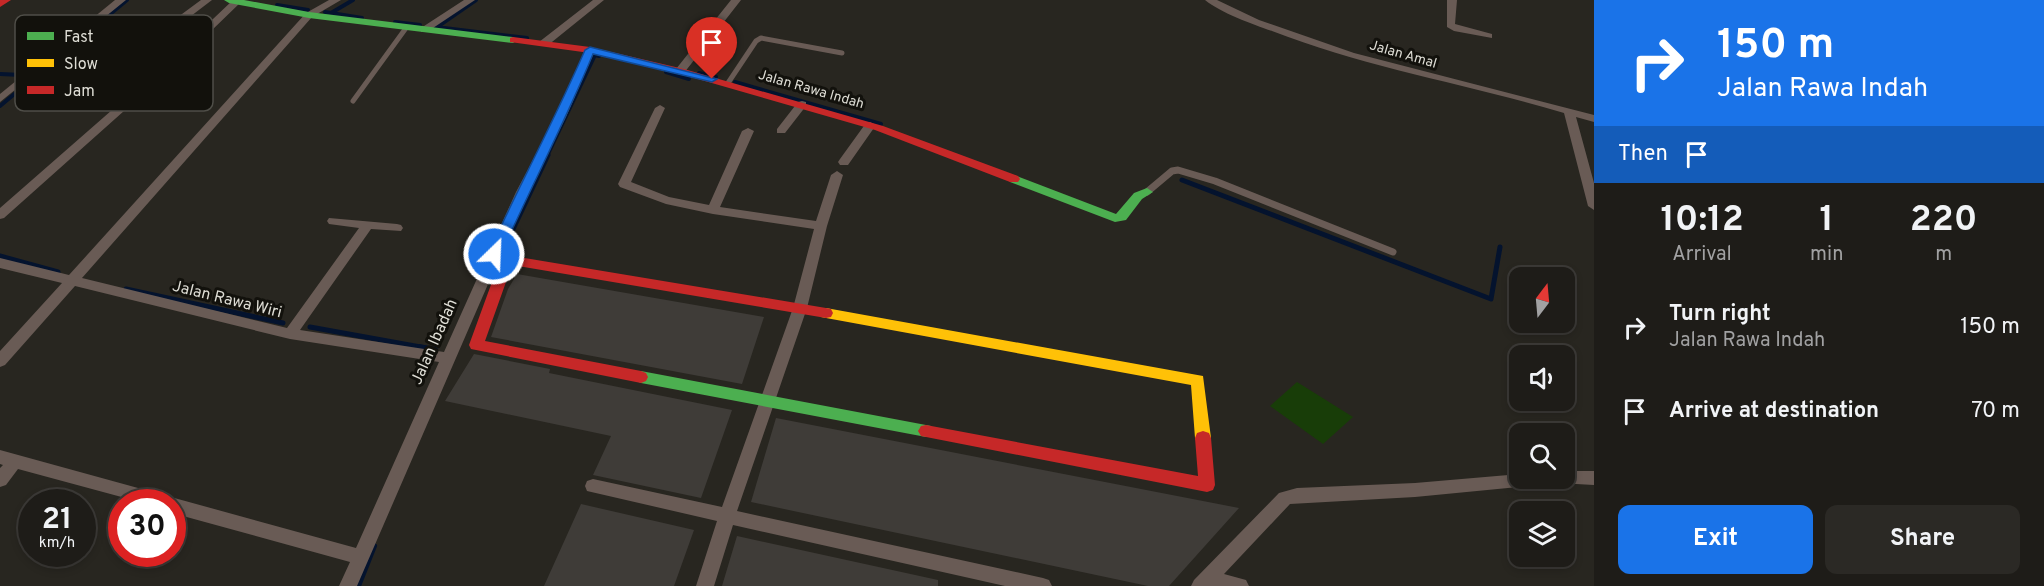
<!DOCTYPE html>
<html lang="en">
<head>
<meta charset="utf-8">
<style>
	:root { --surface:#1e1c18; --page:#2b2925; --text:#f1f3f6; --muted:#a1a1a2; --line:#3c3a37; --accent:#1a73e8 }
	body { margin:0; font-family:Overpass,sans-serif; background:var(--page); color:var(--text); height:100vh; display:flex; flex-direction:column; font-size:22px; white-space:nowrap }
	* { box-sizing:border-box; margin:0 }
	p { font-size:20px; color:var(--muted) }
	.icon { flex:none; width:33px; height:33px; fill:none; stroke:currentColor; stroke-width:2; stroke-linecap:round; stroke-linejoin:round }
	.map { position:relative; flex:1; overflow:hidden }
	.sheet { display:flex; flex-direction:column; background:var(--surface); width:450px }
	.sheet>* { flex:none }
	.guide { background:#1a73e8; color:#fff; overflow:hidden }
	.needle { width:39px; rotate:16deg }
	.fabs { position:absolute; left:1509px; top:267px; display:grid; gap:12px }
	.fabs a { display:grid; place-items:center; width:66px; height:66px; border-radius:12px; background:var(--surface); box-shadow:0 3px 9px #0003,0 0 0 2px var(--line); font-size:30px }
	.speed { position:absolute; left:18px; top:489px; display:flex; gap:12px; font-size:30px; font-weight:700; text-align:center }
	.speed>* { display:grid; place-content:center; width:78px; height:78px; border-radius:50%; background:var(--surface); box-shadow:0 3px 9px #0003,0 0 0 2px var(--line); line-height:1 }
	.speed small { font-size:15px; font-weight:400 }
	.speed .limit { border:9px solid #d22; background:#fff; color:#111 }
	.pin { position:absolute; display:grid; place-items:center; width:51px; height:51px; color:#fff; margin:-62px -26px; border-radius:50% 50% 50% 0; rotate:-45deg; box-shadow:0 0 6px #0007 }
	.pin .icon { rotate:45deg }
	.me { position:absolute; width:66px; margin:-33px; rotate:24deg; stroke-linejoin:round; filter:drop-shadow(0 0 4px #0008) }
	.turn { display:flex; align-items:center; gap:21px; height:126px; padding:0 24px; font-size:27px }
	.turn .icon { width:78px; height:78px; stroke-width:2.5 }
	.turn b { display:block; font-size:42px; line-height:51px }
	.then { display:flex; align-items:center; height:57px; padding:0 24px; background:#0003; gap:12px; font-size:22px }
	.eta { display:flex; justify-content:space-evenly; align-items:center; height:102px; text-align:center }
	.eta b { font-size:36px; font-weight:700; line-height:42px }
	.primary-button { display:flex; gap:12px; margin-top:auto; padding:12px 24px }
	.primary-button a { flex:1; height:69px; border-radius:12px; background:var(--accent); color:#fff; font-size:24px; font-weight:700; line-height:69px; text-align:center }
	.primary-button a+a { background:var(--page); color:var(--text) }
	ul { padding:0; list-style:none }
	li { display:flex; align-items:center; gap:18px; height:84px; padding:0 24px }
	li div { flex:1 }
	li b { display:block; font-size:22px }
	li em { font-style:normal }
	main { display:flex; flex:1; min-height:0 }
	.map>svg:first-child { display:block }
	.green { fill:#183d08 }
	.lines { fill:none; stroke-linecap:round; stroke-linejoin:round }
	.stream-far2 { stroke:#04132e; stroke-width:4 }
	.stream-far1 { stroke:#04132e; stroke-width:5 }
	.stream { stroke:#04132e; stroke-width:6 }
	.building { fill:#3f3c38 }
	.lane-far1 { stroke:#695b55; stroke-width:5 }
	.lane { stroke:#695b55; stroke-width:7 }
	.street { fill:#695b55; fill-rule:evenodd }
	.fast { fill:#4caf50; fill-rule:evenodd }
	.slow { fill:#ffc107; fill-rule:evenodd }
	.jam { fill:#c62828; fill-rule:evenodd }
	.route { fill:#1a73e8; stroke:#114b97; stroke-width:1.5 }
	.labels { text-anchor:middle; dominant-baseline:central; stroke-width:6; stroke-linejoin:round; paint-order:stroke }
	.far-street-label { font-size:14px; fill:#deddd5; stroke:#12110c }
	.street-label { font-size:16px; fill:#deddd5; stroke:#12110c }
	.key { fill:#12110c; stroke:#4f4e48; stroke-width:1.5 }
	.key-label { font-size:16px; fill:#deddd5 }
</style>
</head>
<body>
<main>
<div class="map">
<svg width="1594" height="586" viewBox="0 0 1594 586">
	<rect width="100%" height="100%" fill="#282620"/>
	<path class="green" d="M1297,382L1353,417L1323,444L1270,406Z"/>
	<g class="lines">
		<path class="stream-far2" d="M277,5L308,10
			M325,12L362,18
			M331,13L353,0
			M395,22L420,25
			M436,27L527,38
			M437,27L476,0
			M177,53L196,35
			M666,72L689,79
			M699,73L716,77
			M0,74L22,75L64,42
			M735,82L881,124
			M0,106L127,0
			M547,156L595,55L599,56"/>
		<path class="stream-far1" d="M1182,180L1491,299L1500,247
			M505,246L548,155
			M0,256L58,272
			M126,289L283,323
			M310,327L426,348"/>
		<path class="stream" d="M418,347L435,350
			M358,586L374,546"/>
	</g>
	<path class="building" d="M517,274L764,317L742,384L491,337L508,289Z
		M474,354L550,369L549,373L732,410L701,498L593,475L611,436L445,401Z
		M776,418L1239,508L1169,586H1148L751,502Z
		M581,504L694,530L674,586H544Z
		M737,536L938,580V586H722Z"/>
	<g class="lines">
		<path class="lane-far1" d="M728,83L756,41L761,38L842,53
			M353,101L406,28"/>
		<path class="lane" d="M1147,192L1172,171L1178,170L1215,181L1393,252"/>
		<path class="street" d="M115,0H126L0,102V94Z
			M201,0H212L170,32L153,50L174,56L233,0L241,2L180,61L4,218L0,219V208L168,61L149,57L143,51L163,28Z
			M329,0H341L312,17L82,278L287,328L359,228L329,224L327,221L329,218L397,224L401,225L403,228L401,231L371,229L300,330L444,352L516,192L556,117L585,50L590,47L595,50L566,117L528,192L357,586H339L350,562L172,513V502H140L18,469L6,485L0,487V468L3,465L0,464V450L356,548L439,362L290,339L75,286L5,365L0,367V351L62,283L0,268V258L69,275L306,13Z
			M464,0H475L427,32H421V28Z
			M593,0H604L547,46H539V42Z
			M731,0H741L684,73H676V69Z
			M1205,0H1217L1259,20L1354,53L1594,115V122L1576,117L1594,183V210L1588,206L1564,113C1467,84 1367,68 1272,31C1252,24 1221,13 1205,0Z
			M1447,0H1457L1455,24L1492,34V38L1454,31L1447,27Z
			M802,101L806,102V106L785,133H777V129L798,102Z
			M660,105L665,108L631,182L669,197L709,205L742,131L748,128L754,131L720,207L816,221L831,175L837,171L843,175L827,226L807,308L737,511L1043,578L1049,580L1052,586H1005L733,525L714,586H696L717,521L587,491L585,486L587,481L593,479L722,507L793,308L814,229L713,214L666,204L620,187L618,184L655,108Z
			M870,122L876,125L848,165H840L838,162L840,159L866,123Z
			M1564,471H1594V485L1558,483L1415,497L1290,504L1224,574L1246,580L1249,586H1191L1194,580L1279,493L1297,488L1415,483L1520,474V478H1564Z"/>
		<path class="fast" d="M224,0H244L309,12L513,37L518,40L513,43L309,18L229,3Z
			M1014,175L1116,214L1134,193L1147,188L1153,192L1142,199L1126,220L1115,222L1010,182L1008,179L1010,176Z
			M641,371L926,425L931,426L934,431L931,436L926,437L641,383L636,381L634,377L636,373Z"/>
		<path class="slow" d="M826,308L1203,376L1211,438L1209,443L1203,445L1197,443L1195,438L1191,385L826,318L821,317L819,313L821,309Z"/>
		<path class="jam" d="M0,0H11L0,7Z
			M513,37L590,47L684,69L883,126L1018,176L1020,179L1018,182H1010L875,130L677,73L590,53L510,42V38Z
			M507,255L826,308L831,309L833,313L831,317L826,318L512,265L485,341L641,371L646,373L648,377L646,381L641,383L471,349L469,345L500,260Z
			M926,425L1198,476L1195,438L1197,433L1203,431L1209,433L1211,438L1215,485L1213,490L1207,492L926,437L921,436L918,431L921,426Z"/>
	</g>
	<path class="route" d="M590,47L717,79L712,82L593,54C565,122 531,187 501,254L494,259L490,257L488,254C519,186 555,119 585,50Z"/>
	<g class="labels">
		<g class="far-street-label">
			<text transform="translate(1403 55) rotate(16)">Jalan Amal</text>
			<text transform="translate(811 90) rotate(16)">Jalan Rawa Indah</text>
		</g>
		<g class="street-label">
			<text transform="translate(227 300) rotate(14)">Jalan Rawa Wiri</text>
			<text transform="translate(435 342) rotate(-66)">Jalan Ibadah</text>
		</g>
	</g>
	<rect x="15" y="15" width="198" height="96" rx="9" class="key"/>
	<rect x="27" y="32" width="27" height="8" fill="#4caf50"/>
	<rect x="27" y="59" width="27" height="8" fill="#ffc107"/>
	<rect x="27" y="86" width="27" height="8" fill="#c62828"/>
	<g class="key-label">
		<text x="64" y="42">Fast</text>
		<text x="64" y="69">Slow</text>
		<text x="64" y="96">Jam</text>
	</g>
</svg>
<div class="fabs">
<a><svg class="needle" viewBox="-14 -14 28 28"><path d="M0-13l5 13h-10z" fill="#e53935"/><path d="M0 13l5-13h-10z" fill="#a1a1a2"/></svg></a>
<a><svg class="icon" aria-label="sound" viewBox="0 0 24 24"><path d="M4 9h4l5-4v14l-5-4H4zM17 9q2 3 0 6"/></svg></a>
<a><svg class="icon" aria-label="search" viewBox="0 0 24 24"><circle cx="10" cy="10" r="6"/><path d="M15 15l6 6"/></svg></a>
<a><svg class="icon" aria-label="layers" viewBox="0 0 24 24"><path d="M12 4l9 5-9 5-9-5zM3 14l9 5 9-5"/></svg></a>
</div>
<div class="speed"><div>21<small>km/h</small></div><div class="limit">30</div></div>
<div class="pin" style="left:712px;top:79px;background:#d93025"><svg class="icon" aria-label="arrive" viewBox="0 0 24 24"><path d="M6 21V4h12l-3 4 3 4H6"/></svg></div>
<svg class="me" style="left:494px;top:254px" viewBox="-20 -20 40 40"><circle r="17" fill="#1a73e8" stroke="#fff" stroke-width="3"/><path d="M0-11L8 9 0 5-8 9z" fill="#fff"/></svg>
</div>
<section class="sheet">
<div class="guide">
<div class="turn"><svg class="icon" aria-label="right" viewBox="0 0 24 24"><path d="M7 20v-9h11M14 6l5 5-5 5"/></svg><div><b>150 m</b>Jalan Rawa Indah</div></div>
<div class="then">Then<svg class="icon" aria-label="arrive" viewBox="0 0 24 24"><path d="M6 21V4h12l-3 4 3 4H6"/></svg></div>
</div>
<div class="eta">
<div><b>10:12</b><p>Arrival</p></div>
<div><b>1</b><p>min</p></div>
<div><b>220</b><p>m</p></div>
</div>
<ul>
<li><svg class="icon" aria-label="right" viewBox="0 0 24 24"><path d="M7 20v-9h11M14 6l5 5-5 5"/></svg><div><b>Turn right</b><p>Jalan Rawa Indah</p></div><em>150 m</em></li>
<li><svg class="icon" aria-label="arrive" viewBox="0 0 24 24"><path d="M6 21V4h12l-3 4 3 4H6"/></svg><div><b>Arrive at destination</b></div><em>70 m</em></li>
</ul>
<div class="primary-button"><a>Exit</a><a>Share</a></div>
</section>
</main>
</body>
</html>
